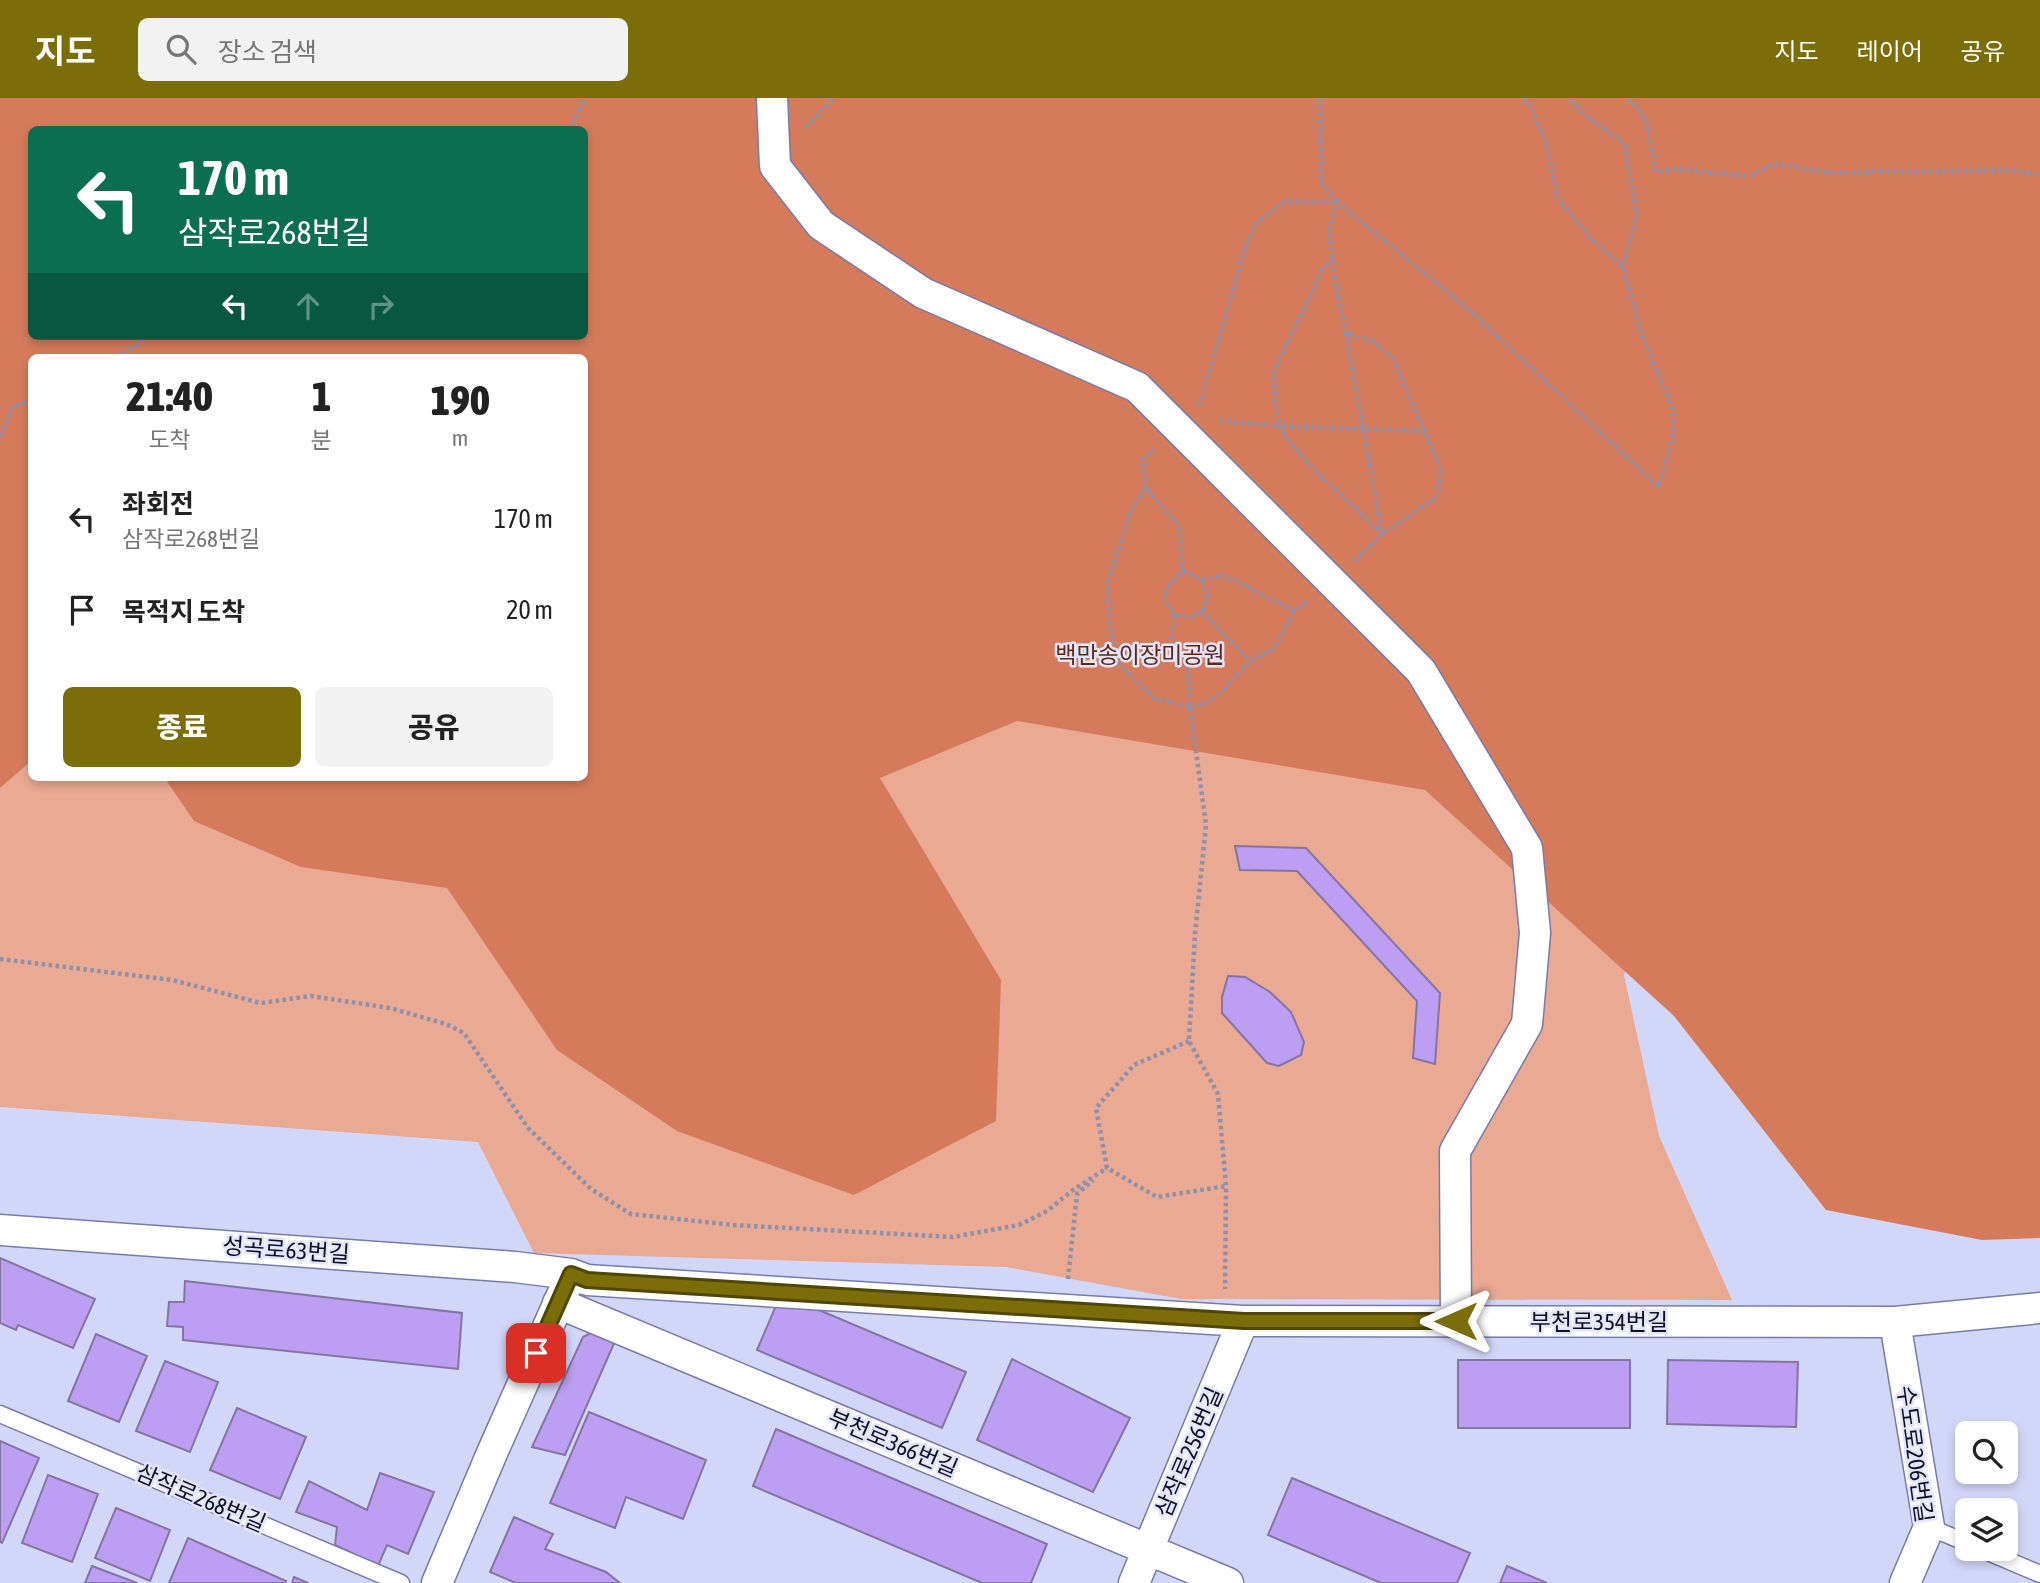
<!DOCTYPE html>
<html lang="ko">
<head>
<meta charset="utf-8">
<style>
	:root { --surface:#fff; --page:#f2f2f2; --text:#222; --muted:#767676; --accent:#7b6d08 }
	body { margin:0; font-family:"Asap Condensed","Noto Sans KR",sans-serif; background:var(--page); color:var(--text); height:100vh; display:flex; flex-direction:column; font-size:26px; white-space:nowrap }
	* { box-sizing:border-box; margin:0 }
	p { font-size:23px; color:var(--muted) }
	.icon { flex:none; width:38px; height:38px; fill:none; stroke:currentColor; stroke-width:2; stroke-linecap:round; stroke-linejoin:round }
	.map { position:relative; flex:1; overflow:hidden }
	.panel { position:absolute; left:28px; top:256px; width:560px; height:427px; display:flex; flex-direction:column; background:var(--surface); border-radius:10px; box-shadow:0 4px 10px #0003 }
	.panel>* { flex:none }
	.banner { position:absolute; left:28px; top:28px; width:560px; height:214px; border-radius:10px; box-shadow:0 4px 10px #0003; background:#0b6e4f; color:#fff; overflow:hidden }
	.buttons { position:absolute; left:1955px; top:1323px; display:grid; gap:14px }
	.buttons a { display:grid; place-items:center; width:63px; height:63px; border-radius:10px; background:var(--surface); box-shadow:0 4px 10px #0003; font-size:35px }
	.pin { position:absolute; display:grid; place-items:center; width:60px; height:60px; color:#fff; margin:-30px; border-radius:14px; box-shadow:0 4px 10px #0006 }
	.me { position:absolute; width:77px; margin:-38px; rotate:270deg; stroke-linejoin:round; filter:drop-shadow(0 0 5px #0008) }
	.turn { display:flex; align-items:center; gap:24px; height:147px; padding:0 35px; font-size:32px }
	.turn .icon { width:91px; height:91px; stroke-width:2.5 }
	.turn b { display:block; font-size:49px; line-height:60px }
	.lanes { display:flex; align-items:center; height:66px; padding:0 35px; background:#0003; justify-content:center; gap:35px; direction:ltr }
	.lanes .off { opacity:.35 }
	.eta { display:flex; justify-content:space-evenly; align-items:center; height:119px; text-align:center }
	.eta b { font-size:42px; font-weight:800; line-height:49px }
	.action { display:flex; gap:14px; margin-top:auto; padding:14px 35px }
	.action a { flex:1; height:80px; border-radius:10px; background:var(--accent); color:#fff; font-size:28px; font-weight:800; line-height:80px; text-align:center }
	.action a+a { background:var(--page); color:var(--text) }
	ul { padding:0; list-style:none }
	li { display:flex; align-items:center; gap:21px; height:91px; padding:0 35px }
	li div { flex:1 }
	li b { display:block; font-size:26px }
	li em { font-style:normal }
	header { display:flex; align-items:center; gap:42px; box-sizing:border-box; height:98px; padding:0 35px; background:var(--accent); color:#fff }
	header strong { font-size:33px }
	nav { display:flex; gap:38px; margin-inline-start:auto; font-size:24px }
	.search { width:490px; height:63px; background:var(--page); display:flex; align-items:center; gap:18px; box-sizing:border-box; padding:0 24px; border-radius:10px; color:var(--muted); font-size:26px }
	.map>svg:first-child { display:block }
	.green { fill:#e9a993 }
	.forest { fill:#d57b5c; fill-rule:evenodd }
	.building { fill:#bc9ef2; stroke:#8575a5; stroke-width:2 }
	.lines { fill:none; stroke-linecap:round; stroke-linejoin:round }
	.lane-casing { stroke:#767bab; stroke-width:19 }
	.street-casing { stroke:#767bab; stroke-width:33 }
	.path { stroke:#8e91ac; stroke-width:4.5; stroke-dasharray:3.5 3.5; stroke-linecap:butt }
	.lane { stroke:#fff; stroke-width:16 }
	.street { stroke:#fff; stroke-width:30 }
	.route-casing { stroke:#504705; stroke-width:18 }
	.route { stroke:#7b6d08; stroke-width:12 }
	.labels { text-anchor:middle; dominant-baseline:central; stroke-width:5; stroke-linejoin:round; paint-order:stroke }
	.park-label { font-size:23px; fill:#612712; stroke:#e2e5fb }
	.street-label { font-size:23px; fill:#0f1022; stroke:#e2e5fb }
</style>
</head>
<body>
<header>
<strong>지도</strong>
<div class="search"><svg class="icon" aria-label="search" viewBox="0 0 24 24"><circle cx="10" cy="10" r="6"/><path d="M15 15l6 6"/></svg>장소 검색</div>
<nav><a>지도</a><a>레이어</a><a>공유</a></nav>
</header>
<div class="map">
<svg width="2040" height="1485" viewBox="0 0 2040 1485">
	<rect width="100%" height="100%" fill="#d3d7f7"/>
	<path class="green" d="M584,238L1742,480L1624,877L1659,1038L1732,1202L1181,1201L1006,1169L534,1155L478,1044L0,1009V574L31,557L32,679H584Z"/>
	<path class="forest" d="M0,0H2040V1140L1982,1142L1826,1112L1674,918L1425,692L1017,623L880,680L1001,882L996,1023L854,1097L677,1033L557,952L447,790L301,769L194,723L164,679H584V259H32L31,663L0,690ZM32,32H584V238H32Z"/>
	<path class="building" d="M1235,748L1306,750L1440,895L1435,966L1413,960L1417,903L1297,773L1240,772Z
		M1228,878L1245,879L1270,894L1291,914L1304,944L1301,957L1279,968L1267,965L1222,915V899Z
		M0,1160L95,1201L73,1250L18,1227L16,1232L0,1225Z
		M185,1183L462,1215L458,1271L183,1242V1229L167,1228L169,1204H184Z
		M781,1196L966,1274L942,1330L757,1252Z
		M598,1231L619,1234L565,1357L532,1349L583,1239Z
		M96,1236L147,1258L119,1324L68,1303Z
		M1012,1261L1130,1320L1093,1394L977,1342Z
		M1458,1262H1630V1330H1458Z
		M1668,1262L1798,1264L1796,1329L1667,1326Z
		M165,1263L218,1284L190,1354L136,1333Z
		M237,1310L306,1339L280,1401L210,1372Z
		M589,1314L706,1362L683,1421L626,1399L615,1430L550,1405Z
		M776,1331L1047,1446L1031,1485H982L753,1388Z
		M0,1343L39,1360L2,1445L0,1444Z
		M380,1375L434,1394L408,1456L387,1447L378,1468L335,1447L337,1429L296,1414L309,1383L367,1412Z
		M48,1377L98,1396L72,1464L22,1445Z
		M1292,1380L1470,1455L1457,1485H1381L1268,1437Z
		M116,1410L170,1432L150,1483L95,1460Z
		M514,1419L553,1436L545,1451L606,1474L620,1485H516L490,1474Z
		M188,1440L286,1483L285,1485H169Z
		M92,1468L137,1485H85Z
		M1507,1468L1547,1485H1500Z
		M294,1479L308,1485H292Z"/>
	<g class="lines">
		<defs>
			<path id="lane" d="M0,1316L401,1485
				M1929,1429L1967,1445
				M1981,1451L2040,1476"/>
			<path id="street" d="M772,0L775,68L821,127L923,195L1137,289L1421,573L1527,750L1535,835L1527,926L1455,1053L1456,1223
				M0,1132L515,1169L571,1176L587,1182L1243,1223L1895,1224L2040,1210
				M558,1205L1228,1485
				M1895,1224L1929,1429L1905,1485
				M437,1485L492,1355L567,1186
				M1134,1485L1243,1223"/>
		</defs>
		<use href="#lane" class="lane-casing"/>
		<use href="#street" class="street-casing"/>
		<path class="path" d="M1524,0L1531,9L1546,45L1558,100L1589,138L1624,171
			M1629,0L1646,22L1656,74L1676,71L1749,78L1775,66L1831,75L2010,72L2040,77
			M806,29L834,0
			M569,32L585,0
			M1333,162L1321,173L1311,197L1280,259L1274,275L1275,303L1280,328L1290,345L1316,373L1382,436
			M1346,235L1382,434
			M117,259L151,238
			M1198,307L1202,299L1244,153L1256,125L1284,104H1337L1321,84L1320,0
			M1220,323L1280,328L1425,333
			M0,338L13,308L32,303
			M1146,390L1142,362L1154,352
			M1354,463L1382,436L1438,398L1440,369L1393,261L1375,244L1346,235L1336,188L1329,133L1337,104L1466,209L1659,389L1673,340L1674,314L1641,235L1623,169L1637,116L1624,45L1585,17L1569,0
			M1183,474C1189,476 1194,477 1199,481C1212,491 1209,513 1192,518C1187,519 1180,517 1175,517C1158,498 1166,487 1183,474L1179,428L1146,390L1131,412L1107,487L1110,529L1119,566L1154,600L1190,609L1205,606L1219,596L1250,563L1274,551L1294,513
			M1202,482L1224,478L1246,488L1294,513L1308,503
			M1201,513L1250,563
			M1175,517L1171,539L1188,570L1190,609L1206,727L1195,836L1189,943L1218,996L1226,1088L1225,1191
			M0,861L172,882L261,905L311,898L390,910L446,926L464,935L528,1030L591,1091L631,1116L733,1127L953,1139L1019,1127L1047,1113L1073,1092L1107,1070
			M1189,943L1134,967L1096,1010L1107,1070L1157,1099L1226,1088
			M1068,1181L1077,1096L1093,1082"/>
		<use href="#lane" class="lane"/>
		<use href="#street" class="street"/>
	</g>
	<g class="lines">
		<defs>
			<path id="route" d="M536,1255L571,1176L587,1182L1244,1223H1456"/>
		</defs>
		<use href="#route" class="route-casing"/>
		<use href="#route" class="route"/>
	</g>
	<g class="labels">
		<g class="park-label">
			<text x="1140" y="557">백만송이장미공원</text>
		</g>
		<g class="street-label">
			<text transform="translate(286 1152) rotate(4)">성곡로63번길</text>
			<text x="1599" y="1224">부천로354번길</text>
			<text transform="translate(893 1345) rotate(23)">부천로366번길</text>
			<text transform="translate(1189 1354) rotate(-67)">삼작로256번길</text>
			<text transform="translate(1915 1356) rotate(82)">수도로206번길</text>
			<text transform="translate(201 1400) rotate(23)">삼작로268번길</text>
		</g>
	</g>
</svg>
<div class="buttons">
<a><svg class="icon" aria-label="search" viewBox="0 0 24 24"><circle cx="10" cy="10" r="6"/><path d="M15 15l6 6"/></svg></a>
<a><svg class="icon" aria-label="layers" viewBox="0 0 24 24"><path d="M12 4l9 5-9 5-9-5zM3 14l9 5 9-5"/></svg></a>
</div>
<div class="pin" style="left:536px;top:1255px;background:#d93025"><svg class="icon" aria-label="arrive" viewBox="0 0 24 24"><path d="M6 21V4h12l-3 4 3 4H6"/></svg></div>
<svg class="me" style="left:1456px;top:1223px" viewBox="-20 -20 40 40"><path d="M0-17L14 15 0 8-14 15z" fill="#7b6d08" stroke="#fff" stroke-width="4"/></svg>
<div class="banner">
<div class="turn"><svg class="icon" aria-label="left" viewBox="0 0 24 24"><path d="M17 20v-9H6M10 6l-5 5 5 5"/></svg><div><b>170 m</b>삼작로268번길</div></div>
<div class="lanes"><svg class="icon" aria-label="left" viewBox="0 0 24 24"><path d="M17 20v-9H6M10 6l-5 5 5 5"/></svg><svg class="icon off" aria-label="ahead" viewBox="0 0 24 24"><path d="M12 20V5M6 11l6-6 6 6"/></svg><svg class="icon off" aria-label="right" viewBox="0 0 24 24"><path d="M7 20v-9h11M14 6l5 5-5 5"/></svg></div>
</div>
<section class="panel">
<div class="eta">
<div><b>21:40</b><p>도착</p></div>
<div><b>1</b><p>분</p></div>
<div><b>190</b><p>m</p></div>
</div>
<ul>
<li><svg class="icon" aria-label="left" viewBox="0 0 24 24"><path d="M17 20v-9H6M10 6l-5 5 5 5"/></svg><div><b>좌회전</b><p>삼작로268번길</p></div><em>170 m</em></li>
<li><svg class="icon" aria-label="arrive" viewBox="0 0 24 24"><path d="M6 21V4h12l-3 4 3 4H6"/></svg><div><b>목적지 도착</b></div><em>20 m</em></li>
</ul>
<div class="action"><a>종료</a><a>공유</a></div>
</section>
</div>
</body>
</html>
